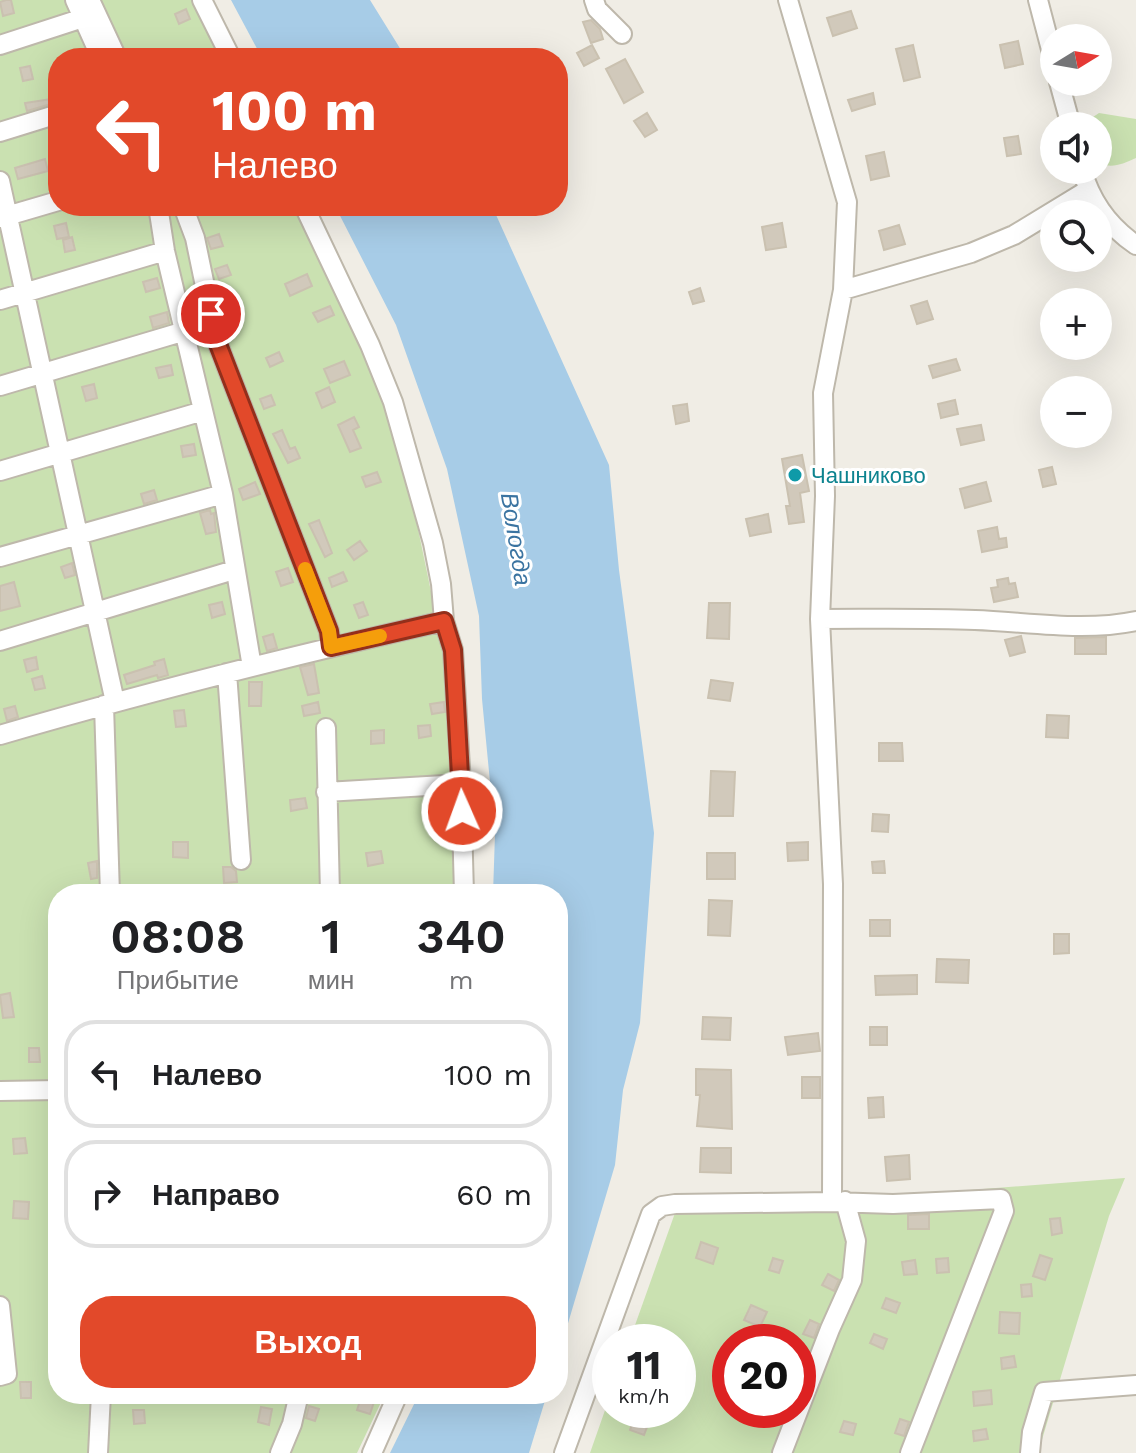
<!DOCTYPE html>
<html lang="ru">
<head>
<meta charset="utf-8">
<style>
	:root { --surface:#fff; --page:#f6f6f6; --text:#202124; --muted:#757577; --line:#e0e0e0; --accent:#e2492a }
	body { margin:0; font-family:"Work Sans",sans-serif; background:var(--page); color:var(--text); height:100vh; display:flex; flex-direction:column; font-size:30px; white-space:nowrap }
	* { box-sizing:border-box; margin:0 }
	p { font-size:26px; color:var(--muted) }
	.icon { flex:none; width:44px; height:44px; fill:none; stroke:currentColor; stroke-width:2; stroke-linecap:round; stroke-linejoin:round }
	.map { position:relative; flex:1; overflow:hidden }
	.sheet { position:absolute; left:48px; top:884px; width:520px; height:520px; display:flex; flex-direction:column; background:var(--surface); border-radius:32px; box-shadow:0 8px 32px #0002 }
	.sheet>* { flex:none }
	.banner { position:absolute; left:48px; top:48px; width:520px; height:168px; border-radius:32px; box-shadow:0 8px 32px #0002; background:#e2492a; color:#fff; overflow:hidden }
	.needle { width:52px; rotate:79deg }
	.buttons { position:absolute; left:1040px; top:24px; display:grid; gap:16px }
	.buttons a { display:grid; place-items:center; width:72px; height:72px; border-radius:50%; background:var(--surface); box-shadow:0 8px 32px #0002; font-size:40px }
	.speed { position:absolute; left:592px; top:1324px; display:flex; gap:16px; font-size:40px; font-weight:700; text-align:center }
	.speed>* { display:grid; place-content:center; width:104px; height:104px; border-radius:50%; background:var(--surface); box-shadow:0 8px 32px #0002; line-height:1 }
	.speed small { font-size:20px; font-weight:400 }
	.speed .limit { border:12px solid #d22; background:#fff; color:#111 }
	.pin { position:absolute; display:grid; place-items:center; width:68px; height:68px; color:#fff; margin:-34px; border:4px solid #fff; border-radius:50%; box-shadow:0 2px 8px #0007 }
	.me { position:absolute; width:88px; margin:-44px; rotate:358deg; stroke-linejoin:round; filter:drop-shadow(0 0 6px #0008) }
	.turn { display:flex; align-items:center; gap:28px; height:168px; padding:0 32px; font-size:36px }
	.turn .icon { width:104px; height:104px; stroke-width:2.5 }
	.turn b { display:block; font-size:56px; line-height:68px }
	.eta { display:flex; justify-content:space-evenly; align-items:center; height:136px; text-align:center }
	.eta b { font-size:48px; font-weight:600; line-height:56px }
	.action { display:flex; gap:16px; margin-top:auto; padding:16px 32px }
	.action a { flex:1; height:92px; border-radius:32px; background:var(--accent); color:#fff; font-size:32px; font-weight:600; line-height:92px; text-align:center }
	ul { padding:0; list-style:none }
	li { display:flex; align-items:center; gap:24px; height:108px; margin:0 16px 12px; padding:0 16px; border:4px solid var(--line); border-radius:32px }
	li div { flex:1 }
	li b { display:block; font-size:30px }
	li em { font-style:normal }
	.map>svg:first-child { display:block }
	.green { fill:#cae1b1; fill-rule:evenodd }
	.water { fill:#a7cce7 }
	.building { fill:#d1c9bb; stroke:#cac1b0; stroke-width:2 }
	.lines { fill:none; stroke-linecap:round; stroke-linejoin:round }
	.minor-casing { stroke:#beb8ab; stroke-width:22 }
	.minor { stroke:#fff; stroke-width:18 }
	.route-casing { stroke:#932f1b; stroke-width:20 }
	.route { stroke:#e2492a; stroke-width:14 }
	.slow { stroke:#f59e0b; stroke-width:14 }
	.culture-dot { fill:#0f9aa8; stroke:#fff; stroke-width:3 }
	.labels { text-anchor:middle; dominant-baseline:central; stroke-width:6; stroke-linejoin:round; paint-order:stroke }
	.culture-label { font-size:22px; fill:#0d838f; stroke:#fff; text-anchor:start }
	.water-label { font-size:24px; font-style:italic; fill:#3b74a1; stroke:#fff }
</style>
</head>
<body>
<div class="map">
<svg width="1136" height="1453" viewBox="0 0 1136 1453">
	<rect width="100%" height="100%" fill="#f0ede5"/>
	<path class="green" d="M0,0H194L223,58H58V206H295L365,348L405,466L452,693L456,894H58V1394H385L357,1453H0Z
		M1099,113L1136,119V158C1122,164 1113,169 1098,163V126H1089L1090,119Z
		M1125,1178L1109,1216L1038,1453H590L610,1396V1410H678V1342H629L675,1213ZM730,1342H798V1410H730Z"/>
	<path class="water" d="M231,0H370L406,58H262Z
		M335,206H492L609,465L619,570L654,833L640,1023L623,1090L615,1165L558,1357V894H493L495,834L482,699L479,616L447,469L396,325Z
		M419,1394H547L529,1453H390Z"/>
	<path class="building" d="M6,0H11L14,13L3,16L0,2Z
		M186,9L190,19L179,24L175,14Z
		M851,11L857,28L833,36L827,18Z
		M591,20L600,29L603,39L591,43L583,22Z
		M1018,41L1023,64L1005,68L1000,45Z
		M592,45L599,58L584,66L577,53Z
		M913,45L920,77L904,81L896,49Z
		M625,59L643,92L624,103L606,69Z
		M30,66L33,79L23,81L20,68Z
		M873,93L875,104L852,111L848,100Z
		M58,98V102L27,111L25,103Z
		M647,113L657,130L645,137L634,121Z
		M1018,136L1021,154L1007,156L1004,138Z
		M884,152L889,176L871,180L866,156Z
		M45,159L48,171L18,179L15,168Z
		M66,223L69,237L57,239L54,226Z
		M782,223L786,247L766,250L762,227Z
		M899,225L905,244L884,250L879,231Z
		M219,234L223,246L211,249L207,238Z
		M72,237L75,250L65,252L63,240Z
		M227,265L231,275L219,279L215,269Z
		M307,274L312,286L290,296L285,284Z
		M157,278L160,288L146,292L143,282Z
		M700,288L704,301L693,304L689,292Z
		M927,301L933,319L917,324L911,306Z
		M330,306L334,315L318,322L313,313Z
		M167,312L169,323L153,328L150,317Z
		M279,352L283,361L270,367L266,358Z
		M956,359L960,370L933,378L929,366Z
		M344,361L350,375L330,383L324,369Z
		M171,365L173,375L159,378L156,368Z
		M94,384L97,398L86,401L82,387Z
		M329,387L335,402L322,408L316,393Z
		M271,395L275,405L264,409L260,399Z
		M955,400L958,414L941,418L938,404Z
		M687,404L689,421L676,424L673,406Z
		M354,417L359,427L353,430L361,448L350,452L338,425Z
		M981,425L984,440L961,445L957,429Z
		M282,430L290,449L295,447L300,458L288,463L273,434Z
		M194,444L196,455L183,457L181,446Z
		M802,455L809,491L800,493L804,522L789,524L786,506H790L782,459Z
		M1052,467L1056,484L1043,487L1039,470Z
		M377,472L381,482L366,487L362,477Z
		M255,482L260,494L243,500L239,489Z
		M986,482L991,501L965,508L960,489Z
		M154,490L157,500L144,504L141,494Z
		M210,510L211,514L214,513L216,532L206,534L200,513Z
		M768,514L771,532L750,536L746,519Z
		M319,520L332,553L325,557L309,524Z
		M997,527L999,539L1006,538L1007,547L982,552L978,531Z
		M360,541L367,551L354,560L347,550Z
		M72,563L75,575L65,578L61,567Z
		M288,568L293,582L281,586L276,572Z
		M343,572L347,581L332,587L329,578Z
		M1008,578L1009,584L1015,583L1018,597L994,602L991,588L998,587L997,580Z
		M14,582L20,606L0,611V586Z
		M222,602L225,614L212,618L209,605Z
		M363,602L368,615L359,618L354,605Z
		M709,603H730L729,639L707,638Z
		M273,634L277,648L267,651L263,637Z
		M1021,636L1025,652L1010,656L1005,640Z
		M1106,637V654H1075V638Z
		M36,657L38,669L27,672L24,660Z
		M164,659L168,675L158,678L157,675L127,684L124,675L155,665L154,662Z
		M314,664L319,693L308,695L300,667Z
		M42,676L45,688L35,690L32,679Z
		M711,680L733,683L730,701L708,698Z
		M249,682H262L261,706H249Z
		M318,702L320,713L304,716L302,706Z
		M444,702L445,712L432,714L430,704Z
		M15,706L18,717L7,721L4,709Z
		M184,710L186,726L176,727L174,711Z
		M1047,715L1069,716L1068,738L1046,737Z
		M430,725L431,736L419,738L418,726Z
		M384,730V743L371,744V731Z
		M879,743H902L903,761H879Z
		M711,771L735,772L733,816H709Z
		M305,798L307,808L291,811L290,800Z
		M873,814L889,815L888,832L872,831Z
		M173,842H188V858L173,857Z
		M808,842V860L788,861L787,843Z
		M381,851L383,863L368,866L366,853Z
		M707,853H735V879H707Z
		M97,861V878L91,879L88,863Z
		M884,861L885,873H873L872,862Z
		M223,867H231L236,871L237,882L224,883Z
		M709,900L732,901L730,936L708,935Z
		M870,920H890V936H870Z
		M1054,934H1069V953L1054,954Z
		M937,959L969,960L968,983L936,982Z
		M917,975V994L876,995L875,976Z
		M10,993L14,1017L3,1018L0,995Z
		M703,1017L731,1018L730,1040L702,1039Z
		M870,1027H887V1045H870Z
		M818,1033L820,1051L788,1055L785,1037Z
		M29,1048H39L40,1062H29Z
		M696,1069L731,1070L732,1129L697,1126L700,1095H696Z
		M802,1077H820V1098H802Z
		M883,1097L884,1117L869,1118L868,1098Z
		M25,1138L27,1153L14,1154L13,1139Z
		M701,1148H731V1173L700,1172Z
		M909,1155L910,1179L887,1181L885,1157Z
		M14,1201L29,1202L28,1219L13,1218Z
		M929,1214V1229H908V1215Z
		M1060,1218L1062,1233L1052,1235L1050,1219Z
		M701,1242L718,1248L713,1264L696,1258Z
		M1040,1255L1052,1259L1045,1280L1033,1276Z
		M773,1258L783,1261L779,1273L769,1270Z
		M948,1258L949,1272L937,1273L936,1259Z
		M915,1260L917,1274L904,1275L902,1262Z
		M828,1274L839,1280L834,1291L822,1285Z
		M1031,1284L1032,1296L1022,1297L1021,1285Z
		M886,1298L900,1303L896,1313L882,1308Z
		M751,1305L767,1312L760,1327L744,1320Z
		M1000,1312L1020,1313L1019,1334L999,1333Z
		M810,1320L819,1324L814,1338L803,1334Z
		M874,1334L887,1339L883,1349L870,1343Z
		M1014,1356L1016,1367L1002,1369L1001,1358Z
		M20,1382H31V1398H21Z
		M991,1390L992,1404L974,1406L973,1392Z
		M361,1398L374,1402L370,1414L357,1410Z
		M309,1406L319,1409L315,1421L306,1418Z
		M261,1407L272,1409L269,1425L258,1422Z
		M133,1410H144L145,1423L134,1424Z
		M636,1414L650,1419L644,1435L630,1430Z
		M900,1419L909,1422L904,1436L895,1433Z
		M844,1421L856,1424L853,1435L840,1432Z
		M986,1429L988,1439L974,1441L973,1431Z"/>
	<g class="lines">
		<defs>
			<path id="minor" d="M75,0L101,58
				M90,0L117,58
				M202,0L231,58
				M594,0L597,9L622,34
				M1038,0L1054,61
				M0,45L83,18
				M1059,82L1071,126
				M0,132L58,114
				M1082,170C1091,202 1108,226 1136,245
				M0,181L115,702
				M158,206L165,251L223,494L252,667
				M183,206L195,238L216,339L329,631L331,647
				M304,206L370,345L393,402L433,543L441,584L444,621L453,650L461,784L464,894
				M0,218L58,201
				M843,290L971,253L1014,235L1088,190
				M0,300L165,251
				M0,386L185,331
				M0,471L203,411
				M0,557L223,494
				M820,619C872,619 924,618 975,620C1029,622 1083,632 1136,621
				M0,641L234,570
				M227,673L241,860
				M104,705L110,894
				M326,728L330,894
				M0,735C147,692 295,655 444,621
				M326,792L461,784
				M0,1091L58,1090
				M832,1202L893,1204L1001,1199L1004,1211L910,1453
				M0,1306L7,1374L0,1376
				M98,1453L101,1394
				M280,1453L292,1424L299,1394
				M372,1453L398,1394
				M564,1453L651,1214L662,1206L675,1204L832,1202L833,884L820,619L825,496L823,393L843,290L847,202L788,0
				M782,1453L830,1329L852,1280L856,1241L845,1201
				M1030,1453L1032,1432L1044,1392L1136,1385"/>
		</defs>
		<use href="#minor" class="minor-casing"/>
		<use href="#minor" class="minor"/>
	</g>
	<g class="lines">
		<defs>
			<path id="route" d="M211,314L216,339L329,631L331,647L444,621L453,650L462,811"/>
		</defs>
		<use href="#route" class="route-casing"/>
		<use href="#route" class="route"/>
		<path class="slow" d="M305,569L329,631L331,647L380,636"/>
	</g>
	<circle class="culture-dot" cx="795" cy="475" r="8"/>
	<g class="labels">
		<g class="culture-label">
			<text x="811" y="475">Чашниково</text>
		</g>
		<g class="water-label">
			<text transform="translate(516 539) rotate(81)">Вологда</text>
		</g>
	</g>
</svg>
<div class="buttons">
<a><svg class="needle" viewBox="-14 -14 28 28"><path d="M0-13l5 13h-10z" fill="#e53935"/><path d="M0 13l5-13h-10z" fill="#757577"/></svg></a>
<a><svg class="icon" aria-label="sound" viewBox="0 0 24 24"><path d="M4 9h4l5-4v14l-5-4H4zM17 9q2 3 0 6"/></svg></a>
<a><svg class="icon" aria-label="search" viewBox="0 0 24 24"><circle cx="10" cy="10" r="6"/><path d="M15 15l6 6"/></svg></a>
<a>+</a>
<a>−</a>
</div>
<div class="speed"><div>11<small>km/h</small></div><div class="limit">20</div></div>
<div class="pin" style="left:211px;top:314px;background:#d93025"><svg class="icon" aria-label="arrive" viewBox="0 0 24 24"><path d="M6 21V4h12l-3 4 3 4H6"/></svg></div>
<svg class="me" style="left:462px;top:811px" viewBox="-20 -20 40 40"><circle r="17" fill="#e2492a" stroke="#fff" stroke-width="3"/><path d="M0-11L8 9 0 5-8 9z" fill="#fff"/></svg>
<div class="banner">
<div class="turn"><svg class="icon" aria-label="left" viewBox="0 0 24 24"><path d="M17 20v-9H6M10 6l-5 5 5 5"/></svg><div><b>100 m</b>Налево</div></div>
</div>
<section class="sheet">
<div class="eta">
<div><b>08:08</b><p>Прибытие</p></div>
<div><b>1</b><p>мин</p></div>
<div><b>340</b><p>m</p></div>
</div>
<ul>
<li><svg class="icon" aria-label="left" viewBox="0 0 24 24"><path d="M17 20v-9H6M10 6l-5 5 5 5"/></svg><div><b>Налево</b></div><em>100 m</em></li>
<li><svg class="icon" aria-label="right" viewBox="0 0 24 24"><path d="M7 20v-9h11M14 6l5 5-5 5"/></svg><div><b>Направо</b></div><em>60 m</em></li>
</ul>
<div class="action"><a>Выход</a></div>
</section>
</div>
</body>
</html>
